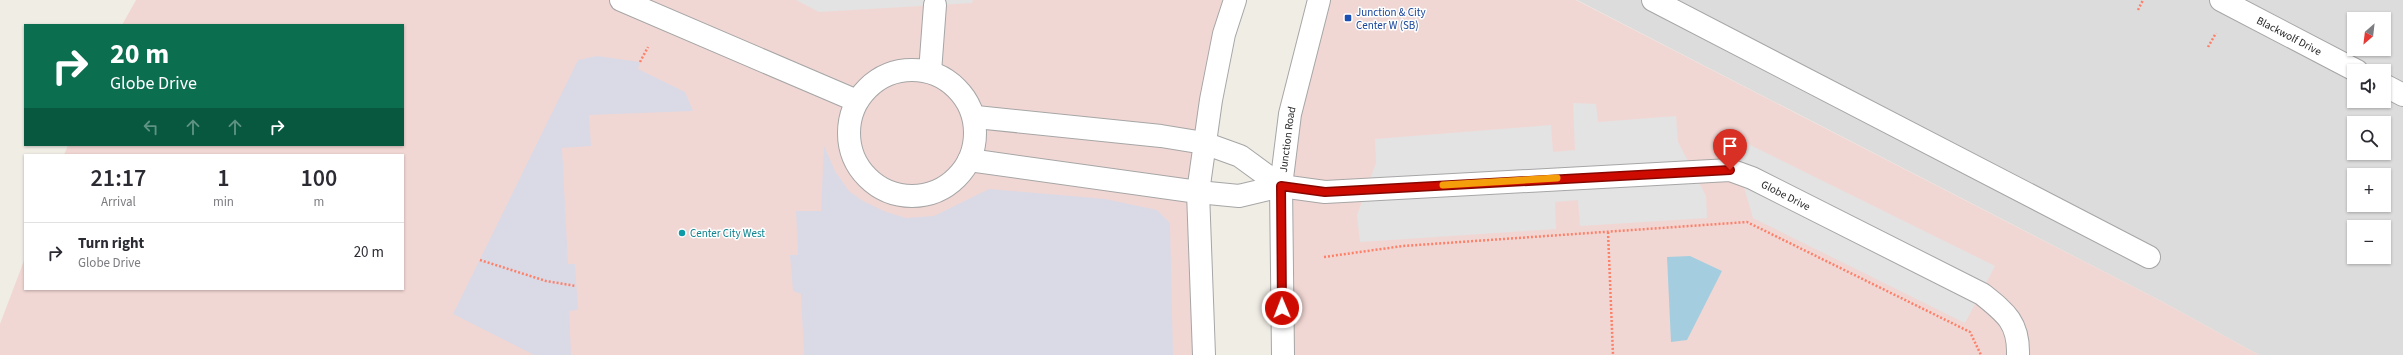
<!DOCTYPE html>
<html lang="en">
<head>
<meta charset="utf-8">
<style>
	:root { --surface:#fff; --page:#f7f7f7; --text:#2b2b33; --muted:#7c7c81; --line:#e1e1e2 }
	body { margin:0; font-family:"Source Sans 3",sans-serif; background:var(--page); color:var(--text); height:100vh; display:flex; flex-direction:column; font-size:15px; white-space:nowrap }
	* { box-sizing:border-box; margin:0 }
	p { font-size:13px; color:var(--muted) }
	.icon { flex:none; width:22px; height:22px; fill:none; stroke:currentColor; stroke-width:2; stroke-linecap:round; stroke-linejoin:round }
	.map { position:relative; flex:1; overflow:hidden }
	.details { position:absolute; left:24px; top:154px; width:380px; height:136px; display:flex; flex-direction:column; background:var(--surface); border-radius:0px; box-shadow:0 1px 3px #0004 }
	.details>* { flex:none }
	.top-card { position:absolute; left:24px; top:24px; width:380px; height:122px; border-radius:0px; box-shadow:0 1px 3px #0004; background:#0b6e4f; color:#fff; overflow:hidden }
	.needle { width:26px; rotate:208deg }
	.controls { position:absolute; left:2347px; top:12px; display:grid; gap:8px }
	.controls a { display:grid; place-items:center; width:44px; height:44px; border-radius:0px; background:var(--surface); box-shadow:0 1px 3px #0004; font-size:20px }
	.pin { position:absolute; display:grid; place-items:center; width:34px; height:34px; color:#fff; margin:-41px -17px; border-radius:50% 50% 50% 0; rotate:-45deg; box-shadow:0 0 4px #0007 }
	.pin .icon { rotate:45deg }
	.me { position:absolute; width:44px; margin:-22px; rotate:359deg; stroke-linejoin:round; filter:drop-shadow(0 0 3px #0008) }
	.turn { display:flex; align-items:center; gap:14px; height:84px; padding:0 20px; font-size:18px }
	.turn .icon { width:52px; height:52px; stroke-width:2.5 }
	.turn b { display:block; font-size:28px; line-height:34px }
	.lanes { display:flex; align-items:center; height:38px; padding:0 20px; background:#0003; justify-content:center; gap:20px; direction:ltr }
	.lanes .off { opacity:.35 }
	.eta { display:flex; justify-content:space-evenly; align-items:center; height:68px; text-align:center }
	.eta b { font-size:24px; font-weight:600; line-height:28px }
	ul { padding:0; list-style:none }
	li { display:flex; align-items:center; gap:12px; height:60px; padding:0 20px; border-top:1px solid var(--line) }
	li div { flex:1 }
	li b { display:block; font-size:15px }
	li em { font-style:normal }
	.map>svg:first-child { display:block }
	.residential { fill:#dddcdc; fill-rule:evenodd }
	.commercial { fill:#f1d7d4 }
	.parking { fill:#e3e3e3 }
	.plaza { fill:#dad9e6 }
	.water { fill:#a4cedf }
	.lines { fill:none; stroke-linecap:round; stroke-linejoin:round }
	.minor-casing { stroke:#a6a6a6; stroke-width:24 }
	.path { stroke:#fd8069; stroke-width:2.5; stroke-dasharray:2 2; stroke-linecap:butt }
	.minor { stroke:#fff; stroke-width:22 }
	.route-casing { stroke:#860700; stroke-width:10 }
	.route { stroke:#ce0b00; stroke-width:7 }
	.slow { stroke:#f59e0b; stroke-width:7 }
	.transit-dot { fill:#1a4fb4; stroke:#fff; stroke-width:1.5 }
	.culture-dot { fill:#0f9aa8; stroke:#fff; stroke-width:1.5 }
	.labels { text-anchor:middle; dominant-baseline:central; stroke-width:3; stroke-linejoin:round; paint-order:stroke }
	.transit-label { font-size:11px; fill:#164399; stroke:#fff; text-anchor:start }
	.street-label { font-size:11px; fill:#1f1f1f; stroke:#fff }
	.culture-label { font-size:11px; fill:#0d838f; stroke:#fff; text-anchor:start }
</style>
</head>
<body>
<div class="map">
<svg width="2403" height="355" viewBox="0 0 2403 355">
	<rect width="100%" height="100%" fill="#f0ede5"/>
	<path class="residential" d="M1577,0H2403V355H2259L2161,301ZM2354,19H2384V49H2354ZM2354,71H2384V101H2354ZM2354,123H2384V153H2354ZM2354,175H2384V205H2354ZM2354,227H2384V257H2354Z"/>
	<path class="commercial" d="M136,0H1235L1211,100L1204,355H0V324L25,258V289H403V155H64L68,145H403V25H122Z
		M1319,0H1576L2161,301L2259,355H1283L1281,186Z"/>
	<path class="parking" d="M796,0H973L972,3L819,12Z
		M1573,103L1596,104L1598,122L1676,116L1678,142L1706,196L1707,218L1580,226L1578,200L1555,202L1556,229L1360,242L1357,215L1376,163L1375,139L1551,125L1553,152L1575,150Z
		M1742,141L1995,266L1965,323L1753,218L1734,153Z"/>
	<path class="plaza" d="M597,56L640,62L638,69L685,92L693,111L589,115L591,146L562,148L568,264H575L578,310L569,311L571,355H534L453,314L578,60Z
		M824,146L835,171L849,191L863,201L886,212L906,218L934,216L989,189L1105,199L1157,210L1170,223L1173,355H804L801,294L793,291L790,255H798L796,211H821Z"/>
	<path class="water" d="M1690,256L1722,271L1687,340L1671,342L1667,257Z"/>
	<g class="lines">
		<defs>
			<g id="minor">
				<path d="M621,0L857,101"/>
				<path d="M1653,0L2149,257"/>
				<path id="s1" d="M2221,0L2357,71"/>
				<circle cx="912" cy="133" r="63"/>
				<path d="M930,72L935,5"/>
				<path d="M2384,85L2403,95"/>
				<path d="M976,117L1161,136L1204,143L1240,156L1281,186"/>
				<path id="s2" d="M969,160L1198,192L1239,196L1281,186L1325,192L1730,170L1752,178L1982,294C2006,313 2019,323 2018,355"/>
				<path d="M1204,355L1198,192L1211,100L1224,34L1235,0"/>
				<path id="s3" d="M1283,355L1281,186L1290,114L1319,0"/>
			</g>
		</defs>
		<use href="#minor" class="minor-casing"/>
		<path class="path" d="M2138,10L2143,0
			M2208,47L2216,33
			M640,62L648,47
			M1608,232L1613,355
			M1324,257L1403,246L1747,222L1970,332L1981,355
			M480,260L546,281L576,286"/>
		<use href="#minor" class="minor"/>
	</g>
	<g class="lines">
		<defs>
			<path id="route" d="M1282,308L1281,186L1325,192L1730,170"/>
		</defs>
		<use href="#route" class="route-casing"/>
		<use href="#route" class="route"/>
		<path class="slow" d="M1443,185L1557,178"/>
	</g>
	<rect class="transit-dot" x="1344" y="14" width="8" height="8" rx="2"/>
	<circle class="culture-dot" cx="682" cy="233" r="4"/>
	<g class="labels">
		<g class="transit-label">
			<text x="1356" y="12">Junction &amp; City<tspan x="1356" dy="13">Center W (SB)</tspan></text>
		</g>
		<g class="street-label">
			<text stroke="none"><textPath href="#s1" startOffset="77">Blackwolf Drive</textPath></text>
			<text stroke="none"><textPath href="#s3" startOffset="216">Junction Road</textPath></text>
			<text stroke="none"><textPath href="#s2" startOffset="827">Globe Drive</textPath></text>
		</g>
		<g class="culture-label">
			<text x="690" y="233">Center City West</text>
		</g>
	</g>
</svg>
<div class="controls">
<a><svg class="needle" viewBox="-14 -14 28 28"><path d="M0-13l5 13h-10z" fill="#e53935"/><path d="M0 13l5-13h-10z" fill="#7c7c81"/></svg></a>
<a><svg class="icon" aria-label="sound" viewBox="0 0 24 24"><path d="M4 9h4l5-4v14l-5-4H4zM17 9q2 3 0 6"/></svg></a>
<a><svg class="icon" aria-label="search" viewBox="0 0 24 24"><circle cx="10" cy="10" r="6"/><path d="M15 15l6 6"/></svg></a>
<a>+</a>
<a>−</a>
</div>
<div class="pin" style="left:1730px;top:170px;background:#d93025"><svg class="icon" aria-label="arrive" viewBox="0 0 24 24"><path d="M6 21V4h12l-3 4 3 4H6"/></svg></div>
<svg class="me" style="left:1282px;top:308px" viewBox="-20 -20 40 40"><circle r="17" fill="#ce0b00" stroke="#fff" stroke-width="3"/><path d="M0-11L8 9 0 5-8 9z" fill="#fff"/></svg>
<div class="top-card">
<div class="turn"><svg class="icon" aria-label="right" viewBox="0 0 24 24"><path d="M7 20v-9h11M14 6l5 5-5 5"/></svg><div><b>20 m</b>Globe Drive</div></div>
<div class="lanes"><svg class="icon off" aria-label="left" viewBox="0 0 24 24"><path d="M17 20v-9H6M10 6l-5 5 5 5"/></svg><svg class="icon off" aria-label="ahead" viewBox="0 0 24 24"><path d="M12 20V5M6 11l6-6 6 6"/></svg><svg class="icon off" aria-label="ahead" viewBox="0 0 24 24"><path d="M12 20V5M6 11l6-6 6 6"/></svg><svg class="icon" aria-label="right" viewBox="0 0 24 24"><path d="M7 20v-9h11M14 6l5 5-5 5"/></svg></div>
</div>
<section class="details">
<div class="eta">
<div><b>21:17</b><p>Arrival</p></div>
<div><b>1</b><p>min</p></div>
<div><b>100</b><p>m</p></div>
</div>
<ul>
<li><svg class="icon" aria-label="right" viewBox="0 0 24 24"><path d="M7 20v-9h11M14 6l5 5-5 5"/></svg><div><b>Turn right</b><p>Globe Drive</p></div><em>20 m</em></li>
</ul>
</section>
</div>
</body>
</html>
